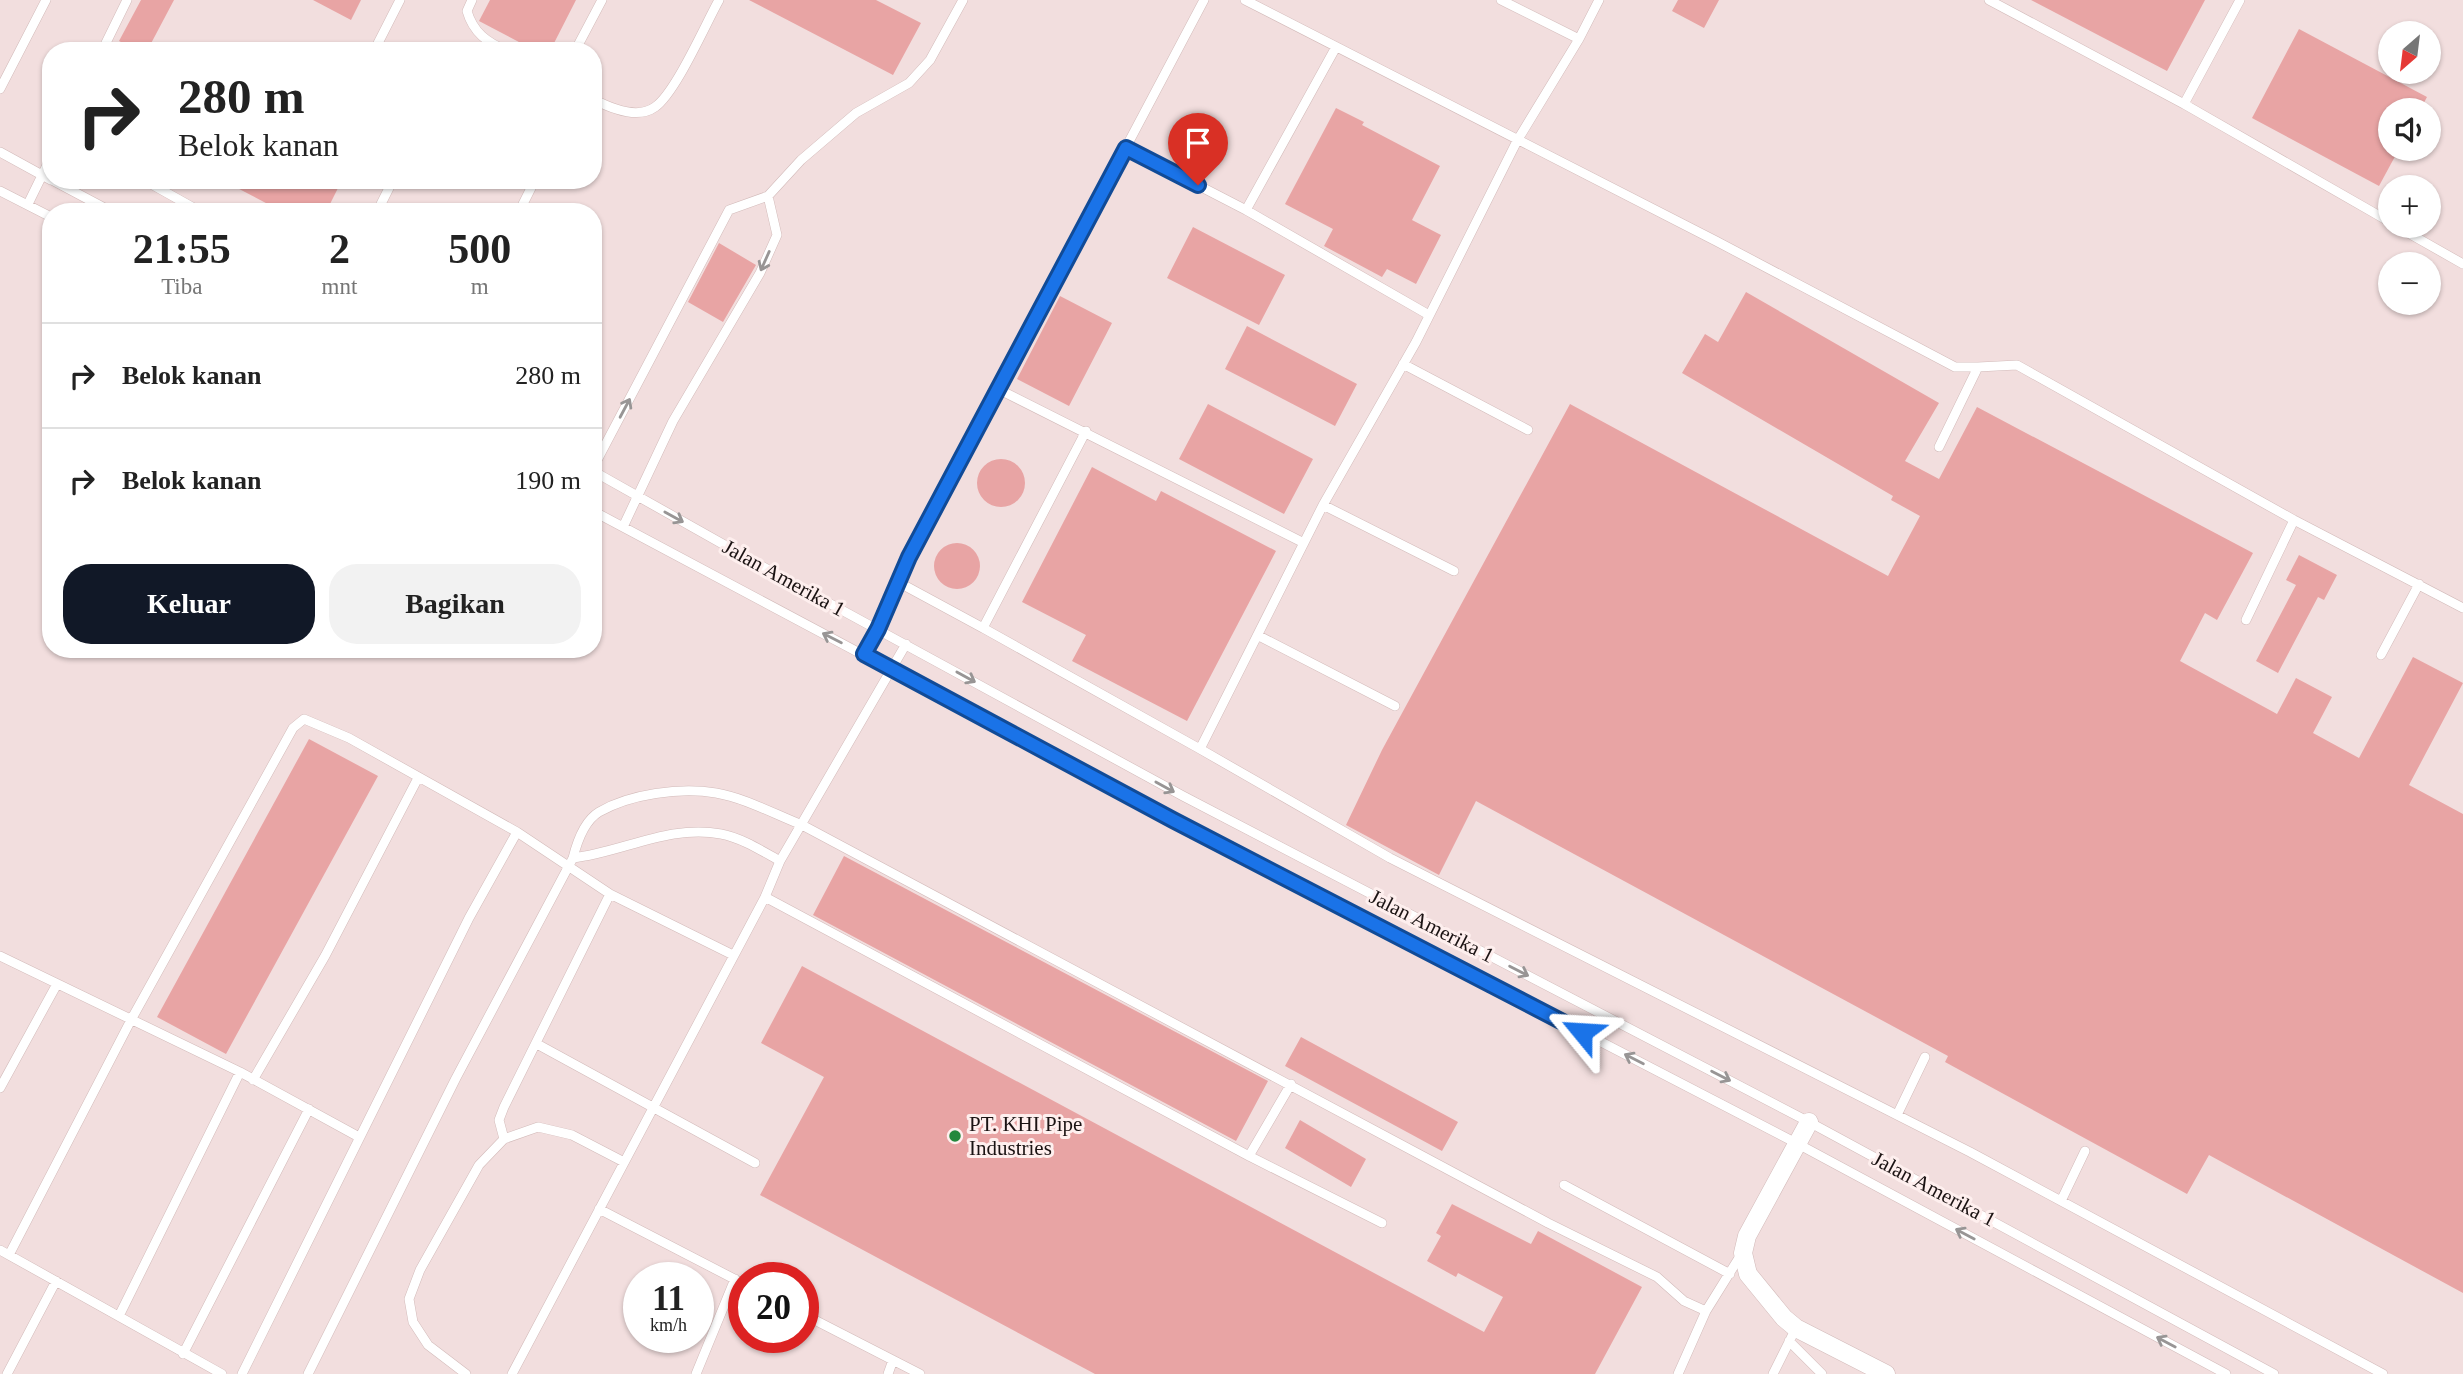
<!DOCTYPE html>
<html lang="id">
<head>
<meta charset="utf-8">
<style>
	:root { --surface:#fff; --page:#f2f2f2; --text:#222; --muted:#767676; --line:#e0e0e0; --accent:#111827 }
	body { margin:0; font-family:Georgia,serif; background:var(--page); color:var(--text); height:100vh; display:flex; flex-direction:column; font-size:26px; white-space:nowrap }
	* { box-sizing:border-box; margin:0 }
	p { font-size:23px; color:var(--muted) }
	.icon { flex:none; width:38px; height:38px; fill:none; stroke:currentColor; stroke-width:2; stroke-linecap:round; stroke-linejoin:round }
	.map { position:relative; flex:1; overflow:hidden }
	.details { position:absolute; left:42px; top:203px; width:560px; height:455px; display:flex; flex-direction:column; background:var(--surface); border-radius:28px; box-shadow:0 2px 5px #0004 }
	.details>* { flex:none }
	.top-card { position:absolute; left:42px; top:42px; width:560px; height:147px; border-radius:28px; box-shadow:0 2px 5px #0004; background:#fff; color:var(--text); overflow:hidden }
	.needle { width:46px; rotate:208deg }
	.buttons { position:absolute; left:2378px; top:21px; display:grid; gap:14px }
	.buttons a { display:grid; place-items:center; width:63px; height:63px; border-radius:50%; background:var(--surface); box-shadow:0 2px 5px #0004; font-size:35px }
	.speed { position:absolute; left:623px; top:1262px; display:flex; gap:14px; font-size:35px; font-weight:700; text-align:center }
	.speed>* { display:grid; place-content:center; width:91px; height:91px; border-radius:50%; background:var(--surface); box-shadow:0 2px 5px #0004; line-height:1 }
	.speed small { font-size:18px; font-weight:400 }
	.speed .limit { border:10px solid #d22; background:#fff; color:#111 }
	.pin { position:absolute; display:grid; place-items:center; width:60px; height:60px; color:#fff; margin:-72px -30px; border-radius:50% 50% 50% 0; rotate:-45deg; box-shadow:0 0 7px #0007 }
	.pin .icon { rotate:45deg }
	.me { position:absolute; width:77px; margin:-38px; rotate:297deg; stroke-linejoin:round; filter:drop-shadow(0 0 5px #0008) }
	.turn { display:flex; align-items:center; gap:24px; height:147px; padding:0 21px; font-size:32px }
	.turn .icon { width:91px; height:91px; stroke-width:2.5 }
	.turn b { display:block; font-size:49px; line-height:60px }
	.eta { display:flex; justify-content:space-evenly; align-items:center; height:119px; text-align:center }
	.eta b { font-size:42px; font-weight:700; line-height:49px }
	.button { display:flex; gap:14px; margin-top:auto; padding:14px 21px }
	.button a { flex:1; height:80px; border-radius:28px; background:var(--accent); color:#fff; font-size:28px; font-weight:700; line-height:80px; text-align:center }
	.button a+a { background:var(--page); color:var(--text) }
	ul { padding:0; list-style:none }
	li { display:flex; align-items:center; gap:21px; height:105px; padding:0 21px; border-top:2px solid var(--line) }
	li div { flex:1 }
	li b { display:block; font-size:26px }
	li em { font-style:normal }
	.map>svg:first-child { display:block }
	.built { fill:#f2dede; fill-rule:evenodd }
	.building { fill:#e8a4a4 }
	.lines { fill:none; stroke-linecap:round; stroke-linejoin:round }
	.lane-casing { stroke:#d2bab9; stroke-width:10 }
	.street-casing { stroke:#d2bab9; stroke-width:19 }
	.lane { stroke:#fff; stroke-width:9 }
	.street { stroke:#fff; stroke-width:18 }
	.oneway { stroke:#989595 }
	.route-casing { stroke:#114b97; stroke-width:18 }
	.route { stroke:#1a73e8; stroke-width:12 }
	.poi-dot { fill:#23883c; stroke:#feefee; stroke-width:2.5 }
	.labels { text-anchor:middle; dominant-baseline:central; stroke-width:6; stroke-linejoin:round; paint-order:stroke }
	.street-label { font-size:21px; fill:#1b1313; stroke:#feefee }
	.poi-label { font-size:21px; fill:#1b1313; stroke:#feefee; text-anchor:start }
</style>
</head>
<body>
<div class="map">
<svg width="2463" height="1374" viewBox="0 0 2463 1374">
	<rect width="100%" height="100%" fill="#feefee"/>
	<path class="built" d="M0,0H2463V1374H0ZM2390,33H2429V72H2390ZM51,51H593V180H51ZM2390,110H2429V149H2390ZM2390,187H2429V226H2390ZM51,212H593V649H51ZM2390,264H2429V303H2390ZM639,1278H698V1337H639ZM744,1278H803V1337H744Z"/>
	<path class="building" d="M141,0H174L147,51H138L119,41Z
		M313,0H361L351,20Z
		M490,0H576L550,51H536L479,21Z
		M749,0H876L921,23L893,75Z
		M1678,0H1719L1704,28L1672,11Z
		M2031,0H2205L2167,71Z
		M2299,29L2427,97L2420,110H2390V149H2399L2379,186L2252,118Z
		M1336,108L1364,122L1362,125L1440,166L1412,220L1441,235L1416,284L1387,269L1382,277L1324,246L1333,229L1285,204Z
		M222,180H342L326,212H283Z
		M1193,227L1285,275L1259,325L1167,278Z
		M719,243L756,265L723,322L688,302Z
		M1746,292L1939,403L1905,461L1939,479L1977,407L2253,553L2217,620L2205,613L2180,661L2277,714L2296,678L2332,697L2313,733L2359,758L2413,657L2463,683L2409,785L2463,814V1293L2209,1155L2187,1194L1945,1062L1948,1056L1476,801L1439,875L1346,825L1382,750L1570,404L1888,576L1920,516L1891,500L1893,496L1682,373L1705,334L1718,342Z
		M1060,296L1112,323L1069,406L1017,379Z
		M1247,326L1357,384L1335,426L1225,369Z
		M1208,404L1313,459L1284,514L1179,459Z
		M977 483a24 24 0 1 1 48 0a24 24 0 1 1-48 0Z
		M1092,467L1156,501L1161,491L1276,551L1187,721L1072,661L1086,635L1022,602Z
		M934 566a23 23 0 1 1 46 0a23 23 0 1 1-46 0Z
		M2299,555L2337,575L2324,600L2318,597L2278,673L2256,661L2296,585L2286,580Z
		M309,739L378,776L226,1054L157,1017Z
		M844,856L1268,1081L1236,1141L813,915Z
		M802,966L1484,1332L1503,1297L1458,1273L1456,1277L1427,1261L1441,1236L1436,1233L1452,1204L1531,1244L1538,1231L1642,1287L1595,1374H1095L760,1195L824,1077L761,1043Z
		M1301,1037L1458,1122L1442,1151L1285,1066Z
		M1300,1120L1366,1159L1351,1187L1285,1148Z"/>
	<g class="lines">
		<defs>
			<path id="lane" d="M472,0L467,11C473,32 487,43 508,51
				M1204,0L998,389L1304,543
				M1245,0L1716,241L1955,367H1978L1939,447
				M1501,0L1579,39L1517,141L1416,342L1323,505L1200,749L1390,858L1970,1152L2383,1374
				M1989,0L2184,104L2390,222
				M1579,39L1599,0
				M102,51L127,0
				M374,51L400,0
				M575,51L602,0
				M0,89L46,0
				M593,99C610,108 637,120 655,107C676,92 705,25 719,0
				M2184,104L2240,0
				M1126,148L1246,210L1429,315
				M0,152L51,180
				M52,180L112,212
				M144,180L201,212
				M0,191L51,217
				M28,204L51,157
				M1246,210L1336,47
				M377,212L393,180
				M519,212L535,180
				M2396,226L2463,264
				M1403,364L1528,430
				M1978,367L2017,365L2294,520L2463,608
				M998,389L898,582L983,628L1086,431
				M593,468L729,210L768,196L801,160L856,113L909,83L930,60L963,0
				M593,471L792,583L1183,796L1809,1122L2274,1374
				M1323,505L1454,571
				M593,511L1173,820L1798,1144L2226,1374
				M623,527L673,421L760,273L777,235L768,196
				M2246,620L2294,520
				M983,628L1200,749
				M1259,636L1395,706
				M864,654L878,630L898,582
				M2381,655L2419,584
				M573,858C623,852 670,824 721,834C742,838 762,851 780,861
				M765,897L1249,1156L1382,1223
				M0,956L240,1072L359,1137
				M537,1044L755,1163
				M253,1080L325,956L418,778
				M0,1088L57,984
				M1897,1115L1925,1057
				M504,1139L499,1120L504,1107L610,894
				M1249,1156L1291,1084
				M1564,1185L1730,1274
				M2061,1201L2085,1151
				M599,1209L744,1284
				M0,1250L222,1374
				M9,1255L131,1020L293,728L304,719L349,738L517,832L610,894L733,955
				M1706,1311L1742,1253
				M803,1314L920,1374
				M119,1316L240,1072
				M1789,1341L1822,1374
				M183,1354L309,1109
				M7,1374L56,1281
				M242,1374L469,918L517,832
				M308,1374L456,1078L573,858C577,842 584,821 599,812C630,794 680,787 716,793C745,798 774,814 802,825L1548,1223L1657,1277L1684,1301L1706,1311L1678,1374
				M466,1374L428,1345L413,1322L409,1299L420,1270L479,1165L504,1139L538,1127L572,1135L624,1162
				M512,1374L765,897L780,861L906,644
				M696,1374L735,1279
				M888,1374L893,1360
				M1773,1374L1796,1328"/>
			<path id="street" d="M1809,1122L1747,1236L1743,1253L1748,1274L1784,1318L1796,1328L1886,1374"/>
		</defs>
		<use href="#lane" class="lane-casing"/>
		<use href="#street" class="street-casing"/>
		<use href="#lane" class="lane"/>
		<use href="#street" class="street"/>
	</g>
	<defs><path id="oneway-shaft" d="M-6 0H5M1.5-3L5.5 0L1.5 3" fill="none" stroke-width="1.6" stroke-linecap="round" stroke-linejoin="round" transform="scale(1.75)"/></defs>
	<g class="oneway">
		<use href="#oneway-shaft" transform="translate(765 261) rotate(114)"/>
		<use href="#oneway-shaft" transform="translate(625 408) rotate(-62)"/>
		<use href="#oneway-shaft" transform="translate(674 517) rotate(29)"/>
		<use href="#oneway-shaft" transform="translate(832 638) rotate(-153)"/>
		<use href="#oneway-shaft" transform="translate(966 677) rotate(29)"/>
		<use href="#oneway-shaft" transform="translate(1165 787) rotate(29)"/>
		<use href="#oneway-shaft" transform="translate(1519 971) rotate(27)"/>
		<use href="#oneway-shaft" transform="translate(1634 1059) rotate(-153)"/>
		<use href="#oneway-shaft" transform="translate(1721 1076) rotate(27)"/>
		<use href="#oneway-shaft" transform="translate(1965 1234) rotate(-152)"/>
		<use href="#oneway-shaft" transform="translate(2166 1342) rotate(-152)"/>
	</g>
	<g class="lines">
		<defs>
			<path id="route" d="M1198,185L1126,148L909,557L878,629L864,654L1173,820L1582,1032"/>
		</defs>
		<use href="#route" class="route-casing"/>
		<use href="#route" class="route"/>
	</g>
	<circle class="poi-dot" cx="955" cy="1136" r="7"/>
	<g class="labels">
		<g class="street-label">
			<text transform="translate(784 578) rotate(29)">Jalan Amerika 1</text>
			<text transform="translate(1432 926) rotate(27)">Jalan Amerika 1</text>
			<text transform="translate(1934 1189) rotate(28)">Jalan Amerika 1</text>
		</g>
		<g class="poi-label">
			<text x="969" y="1124">PT. KHI Pipe<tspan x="969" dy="24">Industries</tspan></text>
		</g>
	</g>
</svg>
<div class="buttons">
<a><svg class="needle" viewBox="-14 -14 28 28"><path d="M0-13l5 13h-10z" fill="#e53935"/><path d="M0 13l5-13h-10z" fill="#767676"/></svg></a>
<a><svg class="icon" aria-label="sound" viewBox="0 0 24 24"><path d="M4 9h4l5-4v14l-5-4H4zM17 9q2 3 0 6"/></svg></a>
<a>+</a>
<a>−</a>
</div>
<div class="speed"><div>11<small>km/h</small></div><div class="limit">20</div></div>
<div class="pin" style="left:1198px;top:185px;background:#d93025"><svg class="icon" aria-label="arrive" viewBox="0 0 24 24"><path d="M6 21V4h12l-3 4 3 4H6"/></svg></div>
<svg class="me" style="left:1582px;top:1032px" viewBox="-20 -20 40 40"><path d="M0-17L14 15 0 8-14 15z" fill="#1a73e8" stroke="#fff" stroke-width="4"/></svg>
<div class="top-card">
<div class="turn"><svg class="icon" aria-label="right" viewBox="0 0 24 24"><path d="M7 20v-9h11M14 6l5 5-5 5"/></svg><div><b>280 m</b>Belok kanan</div></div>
</div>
<section class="details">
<div class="eta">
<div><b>21:55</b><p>Tiba</p></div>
<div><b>2</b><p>mnt</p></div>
<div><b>500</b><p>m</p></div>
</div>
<ul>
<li><svg class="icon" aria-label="right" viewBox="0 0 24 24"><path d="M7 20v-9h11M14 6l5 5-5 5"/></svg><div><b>Belok kanan</b></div><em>280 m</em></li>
<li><svg class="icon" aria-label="right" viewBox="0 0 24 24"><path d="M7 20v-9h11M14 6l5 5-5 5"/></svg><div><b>Belok kanan</b></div><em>190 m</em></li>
</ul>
<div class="button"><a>Keluar</a><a>Bagikan</a></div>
</section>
</div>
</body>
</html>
